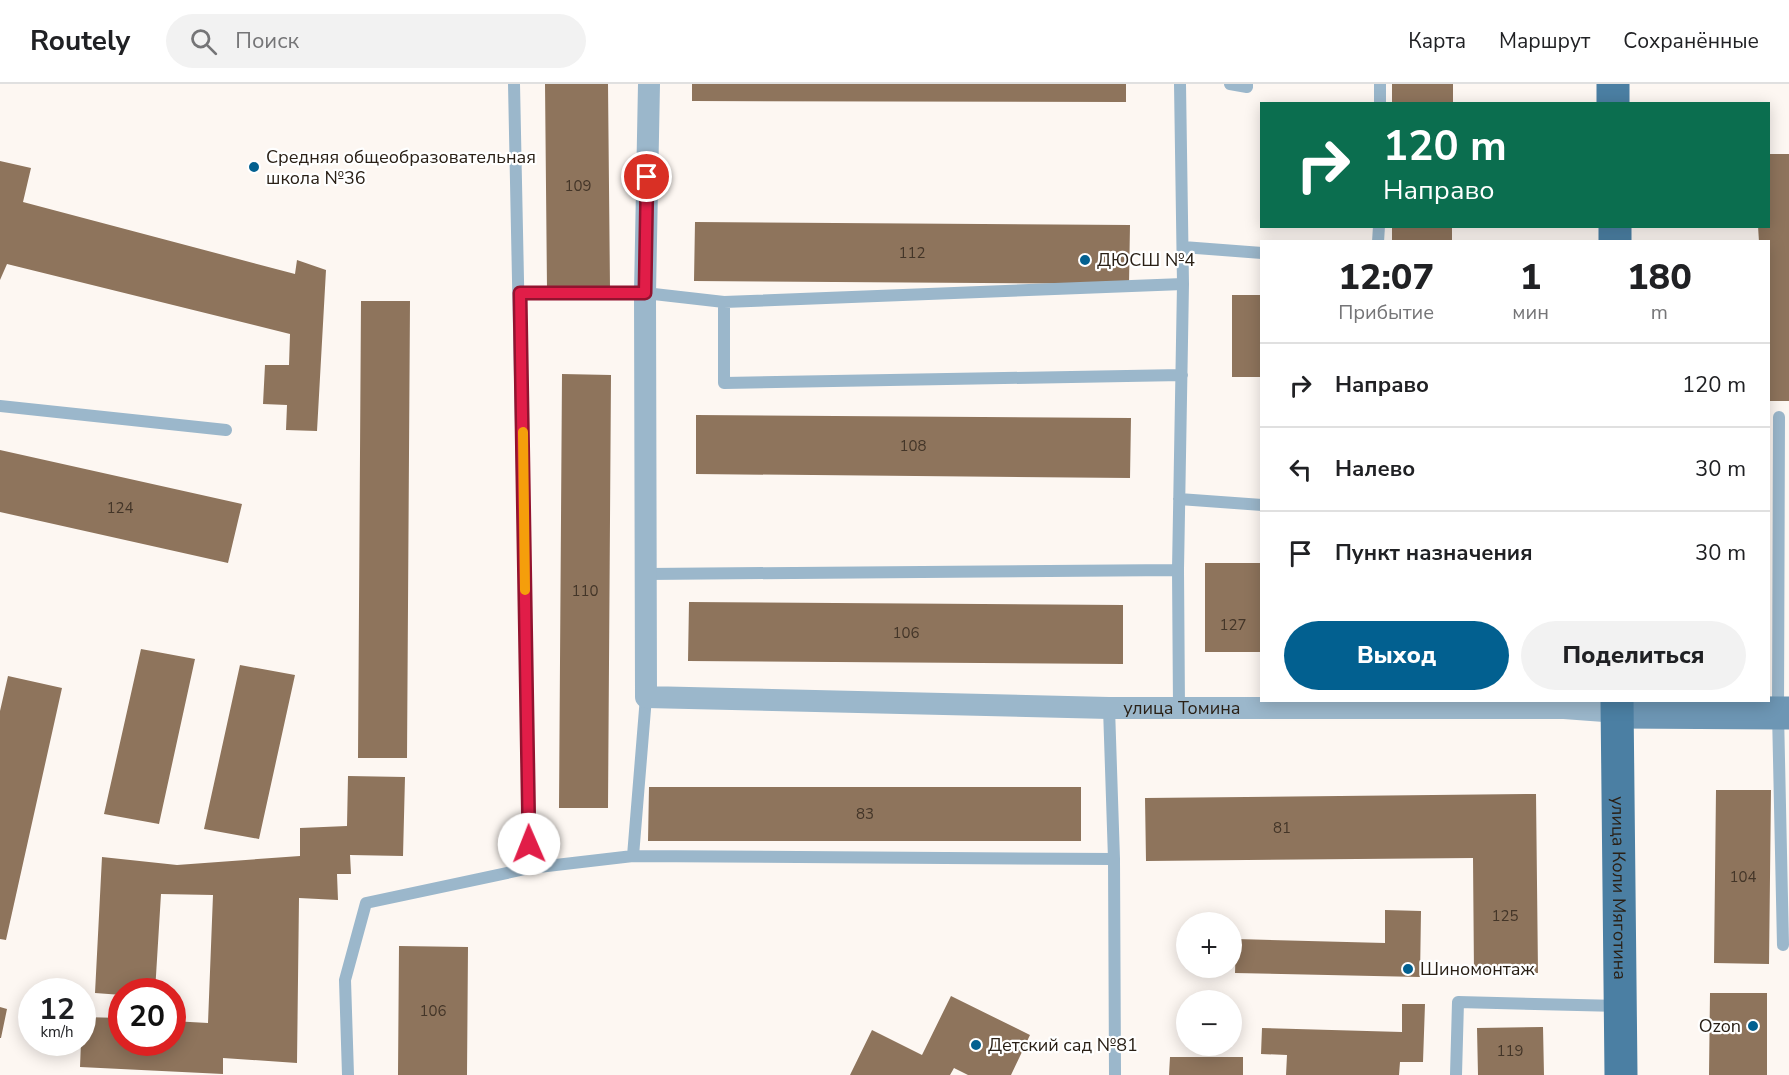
<!DOCTYPE html>
<html lang="ru">
<head>
<meta charset="utf-8">
<style>
	:root { --surface:#fff; --page:#f2f2f2; --text:#202124; --muted:#757577; --line:#e0e0e0; --accent:#026090 }
	body { margin:0; font-family:"Nunito Sans",sans-serif; background:var(--page); color:var(--text); height:100vh; display:flex; flex-direction:column; font-size:22px; white-space:nowrap }
	* { box-sizing:border-box; margin:0 }
	p { font-size:20px; color:var(--muted) }
	.icon { flex:none; width:33px; height:33px; fill:none; stroke:currentColor; stroke-width:2; stroke-linecap:round; stroke-linejoin:round }
	.map { position:relative; flex:1; overflow:hidden }
	.sheet { position:absolute; left:1260px; top:156px; width:510px; height:462px; display:flex; flex-direction:column; background:var(--surface); border-radius:0px; box-shadow:0 3px 15px #0003 }
	.sheet>* { flex:none }
	.guide { position:absolute; left:1260px; top:18px; width:510px; height:126px; border-radius:0px; box-shadow:0 3px 15px #0003; background:#0b6e4f; color:#fff; overflow:hidden }
	.fabs { position:absolute; left:1176px; top:828px; display:grid; gap:12px }
	.fabs a { display:grid; place-items:center; width:66px; height:66px; border-radius:50%; background:var(--surface); box-shadow:0 3px 15px #0003; font-size:30px }
	.speed { position:absolute; left:18px; top:894px; display:flex; gap:12px; font-size:30px; font-weight:700; text-align:center }
	.speed>* { display:grid; place-content:center; width:78px; height:78px; border-radius:50%; background:var(--surface); box-shadow:0 3px 15px #0003; line-height:1 }
	.speed small { font-size:15px; font-weight:400 }
	.speed .limit { border:9px solid #d22; background:#fff; color:#111 }
	.pin { position:absolute; display:grid; place-items:center; width:51px; height:51px; color:#fff; margin:-26px; border:3px solid #fff; border-radius:50%; box-shadow:0 2px 6px #0007 }
	.me { position:absolute; width:66px; margin:-33px; rotate:359deg; stroke-linejoin:round; filter:drop-shadow(0 0 4px #0008) }
	.turn { display:flex; align-items:center; gap:21px; height:126px; padding:0 24px; font-size:27px }
	.turn .icon { width:78px; height:78px; stroke-width:2.5 }
	.turn b { display:block; font-size:42px; line-height:51px }
	.eta { display:flex; justify-content:space-evenly; align-items:center; height:102px; text-align:center }
	.eta b { font-size:36px; font-weight:800; line-height:42px }
	.button { display:flex; gap:12px; margin-top:auto; padding:12px 24px }
	.button a { flex:1; height:69px; border-radius:36px; background:var(--accent); color:#fff; font-size:24px; font-weight:800; line-height:69px; text-align:center }
	.button a+a { background:var(--page); color:var(--text) }
	ul { padding:0; list-style:none }
	li { display:flex; align-items:center; gap:18px; height:84px; padding:0 24px; border-top:2px solid var(--line) }
	li div { flex:1 }
	li b { display:block; font-size:22px }
	li em { font-style:normal }
	header { display:flex; align-items:center; gap:36px; box-sizing:border-box; height:84px; padding:0 30px; background:var(--surface); border-bottom:2px solid var(--line) }
	header strong { font-size:28px }
	nav { display:flex; gap:33px; margin-inline-start:auto; font-size:21px }
	.search { width:420px; height:54px; background:var(--page); display:flex; align-items:center; gap:15px; box-sizing:border-box; padding:0 21px; border-radius:33px; color:var(--muted); font-size:22px }
	.map>svg:first-child { display:block }
	.building { fill:#8e745c }
	.lines { fill:none; stroke-linecap:round; stroke-linejoin:round }
	.lane { stroke:#9bb7cb; stroke-width:12 }
	.street { stroke:#9bb7cb; stroke-width:22 }
	.secondary { stroke:#6d96b4; stroke-width:33 }
	.primary { stroke:#4b7fa3; stroke-width:33 }
	.route-casing { stroke:#92132f; stroke-width:15 }
	.route { stroke:#e11d48; stroke-width:10 }
	.slow { stroke:#f59e0b; stroke-width:10 }
	.poi-dot { fill:#026090; stroke:#fff; stroke-width:2 }
	.labels { text-anchor:middle; dominant-baseline:central; stroke-width:4.5; stroke-linejoin:round; paint-order:stroke }
	.number-label { font-size:15px; fill:#433528 }
	.poi-label { font-size:18px; fill:#2a2016; stroke:#fff; text-anchor:start }
	.street-label { font-size:18px; fill:#2a2016; stroke:#fff }
</style>
</head>
<body>
<header>
<strong>Routely</strong>
<div class="search"><svg class="icon" aria-label="search" viewBox="0 0 24 24"><circle cx="10" cy="10" r="6"/><path d="M15 15l6 6"/></svg>Поиск</div>
<nav><a>Карта</a><a>Маршрут</a><a>Сохранённые</a></nav>
</header>
<div class="map">
<svg width="1789" height="991" viewBox="0 0 1789 991">
	<rect width="100%" height="100%" fill="#fdf7f2"/>
	<path class="building" d="M545,0H608L610,204L547,205Z
		M692,0H1126V18L692,17Z
		M1392,0H1453V20H1392Z
		M1768,70H1789V317H1768V158H1759L1758,142H1768Z
		M0,77L31,84L23,118L295,190L297,176L326,186L317,347L286,346L287,321L263,320L265,281H289L290,250L7,180L0,196Z
		M695,138L1130,141L1129,200L694,197Z
		M1392,142H1452V158H1392Z
		M1232,211H1262V293H1232Z
		M361,217H410L407,674H358Z
		M562,290L611,291L608,724H559Z
		M696,331L1131,334L1130,394L696,390Z
		M0,366L242,420L228,479L0,428Z
		M1205,479H1261L1262,568H1205Z
		M689,518L1123,521V580L688,577Z
		M141,565L195,575L159,740L104,730Z
		M240,581L295,591L259,755L204,745Z
		M8,592L62,604L6,856L0,855V627Z
		M348,692L405,693L403,772L350,771L351,790H337L338,816L299,814L297,979L223,974V990L80,983L82,933L122,934V958H172V937L208,939L213,811L161,810L155,908H122V911L95,909L102,773L177,781L300,772V744L347,742Z
		M649,703H1081V757H648Z
		M1716,706H1771L1769,880L1714,879Z
		M1536,710L1538,889L1474,890L1473,774L1146,777L1145,714Z
		M1385,826L1421,827L1420,893L1235,889L1236,855L1385,859Z
		M399,862L468,863L467,991H398Z
		M1710,909H1767V991H1709Z
		M951,912L1030,951L1011,991H968L954,984L950,991H850L872,946L922,971Z
		M1402,920H1425L1423,978H1400L1399,991H1286L1287,971L1261,970L1262,944L1402,948Z
		M0,923L7,925L1,954H0Z
		M1543,943L1544,991H1478L1477,944Z
		M1170,973H1243V991H1169Z"/>
	<g class="lines">
		<path class="lane" d="M514,0L530,784
			M1230,0L1247,3V0
			M1380,20V0
			M1378,158L1379,142
			M1183,163L1262,169
			M520,209H645L724,218L1183,200
			M724,218V299L1182,291
			M0,322L226,346
			M1779,333L1778,629L1783,861
			M1179,415L1262,421
			M646,490L1178,486
			M1179,624L1178,486L1183,200L1180,0
			M633,772L1114,775L1109,624
			M1114,775L1115,991
			M348,991L345,896L366,819L530,784L633,772L646,613
			M1456,991L1458,918L1620,922"/>
		<path class="street" id="s1" d="M649,0L645,209L646,613L1109,624H1564L1618,628"/>
		<path class="secondary" d="M1618,628L1789,629"/>
		<g class="primary">
			<path d="M1613,0V20"/>
			<path d="M1615,142V158"/>
			<path id="s2" d="M1617,616L1621,991"/>
		</g>
	</g>
	<g class="lines">
		<defs>
			<path id="route" d="M529,760L520,209H645L647,93"/>
		</defs>
		<use href="#route" class="route-casing"/>
		<use href="#route" class="route"/>
		<path class="slow" d="M523,348L525,506"/>
	</g>
	<g class="poi-dot">
		<circle cx="254" cy="83" r="6"/>
		<circle cx="1085" cy="176" r="6"/>
		<circle cx="1408" cy="885" r="6"/>
		<circle cx="1753" cy="942" r="6"/>
		<circle cx="976" cy="961" r="6"/>
	</g>
	<g class="labels">
		<g class="number-label">
			<text x="578" y="102">109</text>
			<text x="912" y="169">112</text>
			<text x="913" y="362">108</text>
			<text x="120" y="424">124</text>
			<text x="585" y="507">110</text>
			<text x="1233" y="541">127</text>
			<text x="906" y="549">106</text>
			<text x="865" y="730">83</text>
			<text x="1282" y="744">81</text>
			<text x="1743" y="793">104</text>
			<text x="1505" y="832">125</text>
			<text x="433" y="927">106</text>
			<text x="1510" y="967">119</text>
		</g>
		<g class="poi-label">
			<text x="266" y="73">Средняя общеобразовательная<tspan x="266" dy="21">школа №36</tspan></text>
			<text x="1097" y="176">ДЮСШ №4</text>
			<text x="1420" y="885">Шиномонтаж</text>
			<text x="1741" y="942" text-anchor="end">Ozon</text>
			<text x="988" y="961">Детский сад №81</text>
		</g>
		<g class="street-label">
			<text stroke="none"><textPath href="#s1" startOffset="1149">улица Томина</textPath></text>
			<text stroke="none"><textPath href="#s2" startOffset="188">улица Коли Мяготина</textPath></text>
		</g>
	</g>
</svg>
<div class="fabs">
<a>+</a>
<a>−</a>
</div>
<div class="speed"><div>12<small>km/h</small></div><div class="limit">20</div></div>
<div class="pin" style="left:647px;top:93px;background:#d93025"><svg class="icon" aria-label="arrive" viewBox="0 0 24 24"><path d="M6 21V4h12l-3 4 3 4H6"/></svg></div>
<svg class="me" style="left:529px;top:760px" viewBox="-20 -20 40 40"><circle r="19" fill="#fff"/><path d="M0-13L10 11 0 6-10 11z" fill="#e11d48"/></svg>
<div class="guide">
<div class="turn"><svg class="icon" aria-label="right" viewBox="0 0 24 24"><path d="M7 20v-9h11M14 6l5 5-5 5"/></svg><div><b>120 m</b>Направо</div></div>
</div>
<section class="sheet">
<div class="eta">
<div><b>12:07</b><p>Прибытие</p></div>
<div><b>1</b><p>мин</p></div>
<div><b>180</b><p>m</p></div>
</div>
<ul>
<li><svg class="icon" aria-label="right" viewBox="0 0 24 24"><path d="M7 20v-9h11M14 6l5 5-5 5"/></svg><div><b>Направо</b></div><em>120 m</em></li>
<li><svg class="icon" aria-label="left" viewBox="0 0 24 24"><path d="M17 20v-9H6M10 6l-5 5 5 5"/></svg><div><b>Налево</b></div><em>30 m</em></li>
<li><svg class="icon" aria-label="arrive" viewBox="0 0 24 24"><path d="M6 21V4h12l-3 4 3 4H6"/></svg><div><b>Пункт назначения</b></div><em>30 m</em></li>
</ul>
<div class="button"><a>Выход</a><a>Поделиться</a></div>
</section>
</div>
</body>
</html>
